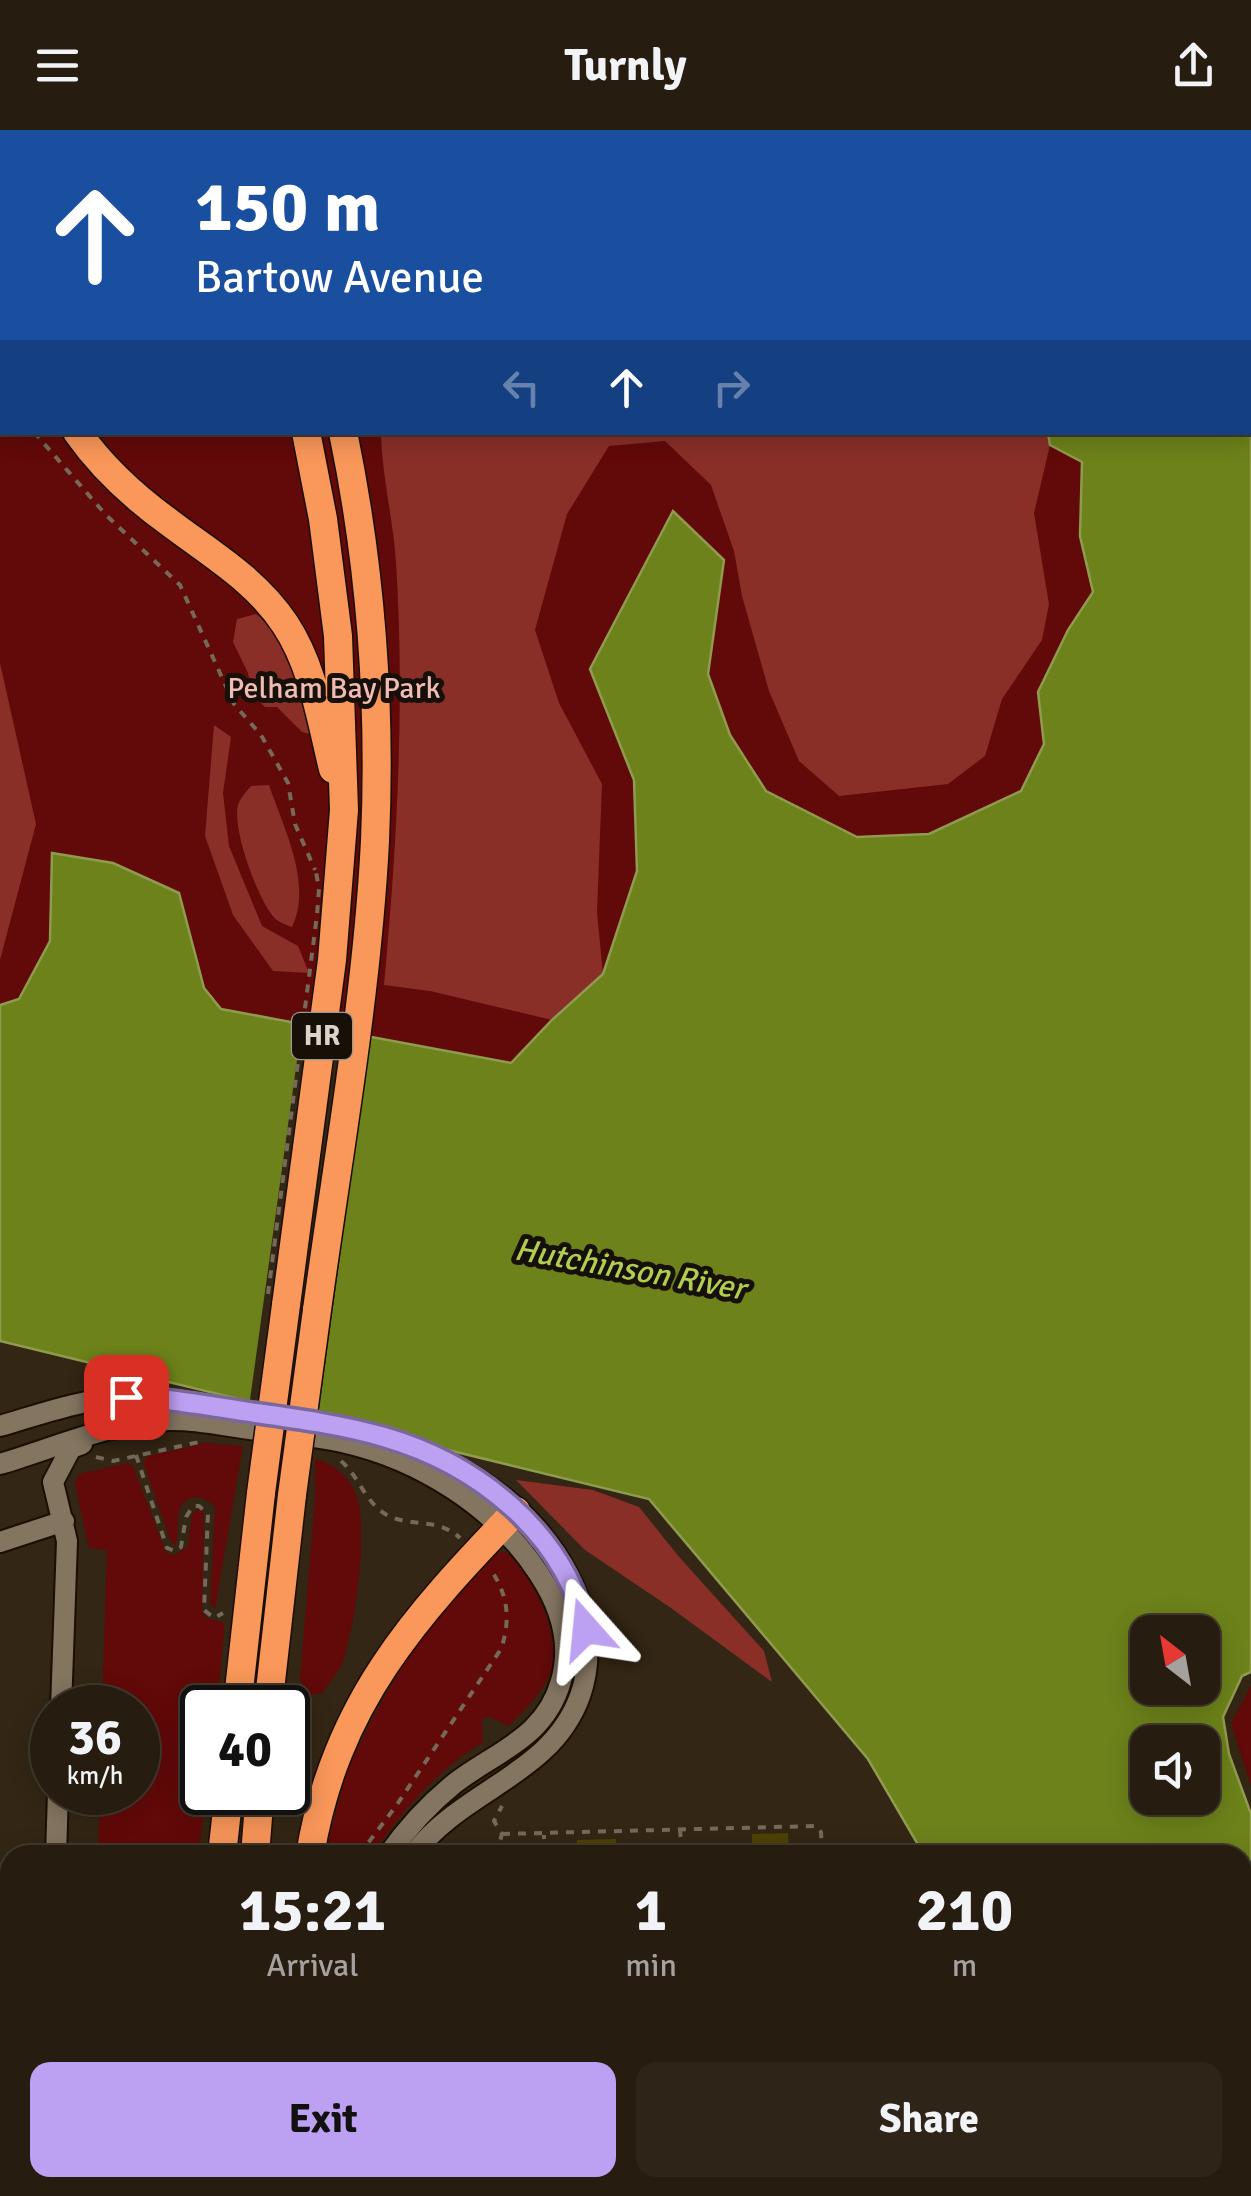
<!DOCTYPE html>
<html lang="en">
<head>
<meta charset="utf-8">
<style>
	:root { --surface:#261c0f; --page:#2e2518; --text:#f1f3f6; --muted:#a4a19e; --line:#423a2f; --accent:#bca0f2 }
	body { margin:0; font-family:Signika,sans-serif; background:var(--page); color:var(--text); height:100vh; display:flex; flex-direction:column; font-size:38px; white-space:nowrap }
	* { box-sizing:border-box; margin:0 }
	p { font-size:32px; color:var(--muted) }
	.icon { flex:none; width:55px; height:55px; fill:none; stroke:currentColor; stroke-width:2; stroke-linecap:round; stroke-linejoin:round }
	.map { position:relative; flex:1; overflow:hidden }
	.details { position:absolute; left:0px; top:1715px; width:1252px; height:352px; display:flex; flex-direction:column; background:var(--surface); border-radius:30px 30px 0 0; box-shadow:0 5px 25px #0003,0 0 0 2px var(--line) }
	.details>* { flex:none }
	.top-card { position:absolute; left:0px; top:0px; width:1252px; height:305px; box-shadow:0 5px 25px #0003,0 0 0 2px var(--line); background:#1a4fa0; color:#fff; overflow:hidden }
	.needle { width:65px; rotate:329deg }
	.controls { position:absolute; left:1130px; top:1485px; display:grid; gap:20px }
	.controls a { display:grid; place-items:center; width:90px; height:90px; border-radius:20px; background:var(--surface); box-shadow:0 5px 25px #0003,0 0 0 2px var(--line); font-size:50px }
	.speed { position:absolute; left:30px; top:1555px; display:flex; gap:20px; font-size:50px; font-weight:700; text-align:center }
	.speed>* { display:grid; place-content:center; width:130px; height:130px; border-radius:50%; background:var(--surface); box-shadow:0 5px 25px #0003,0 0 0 2px var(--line); line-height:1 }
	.speed small { font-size:25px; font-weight:400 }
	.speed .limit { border:5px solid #111; border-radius:15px; background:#fff; color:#111 }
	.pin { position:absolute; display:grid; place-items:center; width:85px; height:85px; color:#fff; margin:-42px; border-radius:20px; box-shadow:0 5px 15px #0006 }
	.me { position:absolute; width:110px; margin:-55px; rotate:342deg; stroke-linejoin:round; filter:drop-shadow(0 0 8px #0008) }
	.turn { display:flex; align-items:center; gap:35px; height:210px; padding:0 30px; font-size:45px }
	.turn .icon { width:130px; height:130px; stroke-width:2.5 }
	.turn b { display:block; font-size:70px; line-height:85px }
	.lanes { display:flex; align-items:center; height:95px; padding:0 30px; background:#0003; justify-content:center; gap:50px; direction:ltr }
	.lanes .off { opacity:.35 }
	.eta { display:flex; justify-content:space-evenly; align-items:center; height:170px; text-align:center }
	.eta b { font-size:60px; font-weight:700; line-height:70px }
	.cta { display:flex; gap:20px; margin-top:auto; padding:20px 30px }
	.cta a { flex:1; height:115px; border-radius:20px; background:var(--accent); color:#111; font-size:40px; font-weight:700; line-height:115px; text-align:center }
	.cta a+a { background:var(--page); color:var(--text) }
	header { display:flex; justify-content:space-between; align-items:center; height:130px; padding:0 30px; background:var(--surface); font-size:45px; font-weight:700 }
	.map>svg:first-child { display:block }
	.green { fill:#620909; fill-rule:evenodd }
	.forest { fill:#8a2e28 }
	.water { fill:#6d821a; stroke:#8f9b4e; stroke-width:2.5; fill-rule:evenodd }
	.pier { fill:#332614 }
	.building { fill:#4e4305 }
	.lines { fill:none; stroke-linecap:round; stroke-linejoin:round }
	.minor-casing { stroke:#1a0f01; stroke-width:24 }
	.highway-casing { stroke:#1a0f01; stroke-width:31 }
	.path { stroke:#75695a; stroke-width:4; stroke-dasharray:8 8; stroke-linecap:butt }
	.minor { stroke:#847561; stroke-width:20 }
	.highway { stroke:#fa975a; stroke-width:28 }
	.highway-bridge-casing { stroke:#1a0f01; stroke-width:31; stroke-linecap:butt }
	.path-bridge { stroke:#75695a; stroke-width:4; stroke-dasharray:8 8; stroke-linecap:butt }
	.highway-bridge { stroke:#fa975a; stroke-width:28 }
	.route-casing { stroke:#7a689d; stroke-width:25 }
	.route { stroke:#bca0f2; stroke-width:18 }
	.labels { text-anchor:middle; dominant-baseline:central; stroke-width:10; stroke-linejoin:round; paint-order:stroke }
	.shield { fill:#161009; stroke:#a1998f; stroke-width:2.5 }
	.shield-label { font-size:28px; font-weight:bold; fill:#ddd4c9 }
	.park-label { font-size:30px; fill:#f0bbb4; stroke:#161009 }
	.water-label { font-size:32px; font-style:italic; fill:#b1ce4e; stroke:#161009 }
</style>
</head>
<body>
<header><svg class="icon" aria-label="menu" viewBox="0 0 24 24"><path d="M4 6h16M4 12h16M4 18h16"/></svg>Turnly<svg class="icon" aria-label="share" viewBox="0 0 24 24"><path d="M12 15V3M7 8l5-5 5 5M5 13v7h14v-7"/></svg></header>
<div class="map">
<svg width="1251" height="2066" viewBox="0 0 1251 2066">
	<rect width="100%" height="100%" fill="#332614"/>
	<path class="green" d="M0,0H1251V1216L0,960ZM2,2H1250V302H2Z
		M205,1313L243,1316L215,1479L210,1473L215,1377C208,1370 202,1366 192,1368C171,1373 182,1401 175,1415L171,1412L143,1332L148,1326Z
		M315,1329C332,1332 348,1346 355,1362C370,1396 355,1496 343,1531C338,1543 329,1553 322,1563L306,1566L300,1548L315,1370Z
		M128,1333L133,1336L166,1423L175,1425L188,1416L192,1384L198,1379L204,1384L202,1481L207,1488L225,1493L217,1577L202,1578V1662L207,1663L198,1725H98L100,1663L138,1662V1578L102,1577L107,1420L89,1418L75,1354L78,1345L83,1343Z
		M506,1422C532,1444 558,1499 553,1534C550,1555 524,1582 508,1596L490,1587L482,1589L483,1612C432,1645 406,1677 371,1725H324L348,1638L373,1587L421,1503L493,1423Z
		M1251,1556V1656L1231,1593Z
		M86,2058H166L165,2066H85Z"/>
	<path class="forest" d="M289,0H448L445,2Z
		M491,0H1046L488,2Z
		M381,303H1048L1050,315L1034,383L1049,474L1042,510L1002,569L985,626L948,654L839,666L799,631L769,561L742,466L734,421L711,355L665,311L609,316L567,384L535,500L559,573L602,654L597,782L603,844L552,890L430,861L384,855C397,715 405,572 396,432C393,389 382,346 381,303Z
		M256,484C291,511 300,556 313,596L310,604L302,602L277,577H265L252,564L248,543L233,512L237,489Z
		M0,533L36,694L0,830Z
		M214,595L231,607L223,663L229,716L262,796L298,816L309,843L273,841L233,785L205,706Z
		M269,655C283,697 313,753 292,797C284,794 277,792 272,785C257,766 232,699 238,675C240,668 247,661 251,656Z
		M516,1350L593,1360L639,1377L680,1428L764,1521L772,1552L671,1478L585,1420Z"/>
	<path class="water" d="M1251,264V1542L1242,1546L1223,1587L1229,1624L1251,1684V2066H1122L1117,2058H1242V1725H924L868,1629L649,1369L0,1211V875L19,869L50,811L52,723L113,733L179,763L204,858L221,879L511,933L552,890L603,844L637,741L634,650L590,539L673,381L724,430L708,544L730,605L766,661L857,707L929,704L1021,661L1044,614L1038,562L1068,500L1093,462L1080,406L1082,332L1050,315L1048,303L1250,302ZM1148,1502H1202V1558H1148ZM1148,1612H1202V1668H1148Z"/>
	<path class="pier" d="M303,887L371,901L317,1293L249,1277Z"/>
	<path class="building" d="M788,1703L789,1725H752V1704Z
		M616,1709V1725H578L577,1710Z"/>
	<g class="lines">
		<defs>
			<path id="minor" d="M0,1296C41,1284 82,1269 126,1267C166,1266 207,1276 246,1282C372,1300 513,1326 573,1455C588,1489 593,1530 580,1566C551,1646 463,1658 413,1725
				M0,1334C54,1318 112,1292 169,1290C199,1289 229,1297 259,1300C286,1304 315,1306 342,1312C419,1329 496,1377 539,1444C560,1476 572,1513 561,1551C545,1608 497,1621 455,1653C429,1674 407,1698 388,1725
				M0,1412L64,1391
				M61,1578L67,1411L53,1352L71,1318L82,1314
				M56,1725L58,1662
				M0,1769L10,1770
				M38,2066L39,2058
				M347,2066L348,2058"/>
			<path id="highway" d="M208,0L209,2
				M248,0L250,2
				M22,2V0
				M44,2L45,0
				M463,2L465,0
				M77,302C103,339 134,367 170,393C211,424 256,450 285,494C313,536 321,590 333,639
				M286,1175L332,830L344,680L338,506L323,389L306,302
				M317,1180C338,1025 367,867 375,711C381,574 371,437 343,302
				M237,1578L261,1363
				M268,1578L292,1365
				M222,1725L229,1662
				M255,1725L260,1662
				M310,1725C335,1574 414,1487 516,1381
				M188,2066V2058
				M228,2066V2058
				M263,2066L264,2058"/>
		</defs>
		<use href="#minor" class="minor-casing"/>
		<use href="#highway" class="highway-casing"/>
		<path class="path" d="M0,254L2,258
			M34,302L106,385L180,455L234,574L261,605L288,653L295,694L315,740
			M136,1325L167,1418L175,1421L181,1417L186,1387L193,1376H199L208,1384L204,1480L214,1488L223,1483
			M96,1327L113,1331L199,1312
			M341,1331C359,1346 365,1373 387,1385C412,1398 438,1387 460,1408
			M680,1699L682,1725
			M502,1704L816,1696L821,1702L822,1725
			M359,1725L396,1676L501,1519C511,1490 508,1465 491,1440
			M496,1725L502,1704L494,1691L502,1676
			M544,1725V1705
			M478,2058L481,2066
			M877,2058V2066
			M947,2058V2066
			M1090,2058L1095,2066
			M307,2066L308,2058
			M598,2066V2058"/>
		<use href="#minor" class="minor"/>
		<use href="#highway" class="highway"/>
		<defs>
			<path id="highway-bridge" d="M261,1363L286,1175
				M292,1365L317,1180"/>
		</defs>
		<use href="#highway-bridge" class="highway-bridge-casing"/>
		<path class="path-bridge" d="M268,1164L317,785L319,759L316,742"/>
		<use href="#highway-bridge" class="highway-bridge"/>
	</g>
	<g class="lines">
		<defs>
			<path id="route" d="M126,1267C170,1268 213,1277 256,1283C299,1289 342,1295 384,1307C477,1334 564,1402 586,1499"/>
		</defs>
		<use href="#route" class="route-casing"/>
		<use href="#route" class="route"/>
	</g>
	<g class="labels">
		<rect class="shield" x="292" y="883" width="60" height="46" rx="8"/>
		<g class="shield-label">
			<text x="322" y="906">HR</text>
		</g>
		<g class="park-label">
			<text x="334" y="558">Pelham Bay Park</text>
		</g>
		<g class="water-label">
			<text transform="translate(630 1139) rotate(10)">Hutchinson River</text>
		</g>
	</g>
</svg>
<div class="controls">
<a><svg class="needle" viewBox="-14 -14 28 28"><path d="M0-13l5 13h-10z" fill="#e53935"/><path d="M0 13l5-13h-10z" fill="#a4a19e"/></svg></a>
<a><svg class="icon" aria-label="sound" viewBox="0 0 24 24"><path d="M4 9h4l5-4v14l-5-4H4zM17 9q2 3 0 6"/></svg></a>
</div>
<div class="speed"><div>36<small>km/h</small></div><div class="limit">40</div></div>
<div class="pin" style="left:126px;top:1267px;background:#d93025"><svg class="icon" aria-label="arrive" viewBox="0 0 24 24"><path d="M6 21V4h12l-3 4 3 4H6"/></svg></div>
<svg class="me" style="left:586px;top:1499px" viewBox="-20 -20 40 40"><path d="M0-17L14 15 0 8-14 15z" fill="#bca0f2" stroke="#fff" stroke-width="4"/></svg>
<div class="top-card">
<div class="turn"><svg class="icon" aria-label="ahead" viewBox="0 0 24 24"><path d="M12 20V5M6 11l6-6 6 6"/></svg><div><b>150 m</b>Bartow Avenue</div></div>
<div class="lanes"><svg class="icon off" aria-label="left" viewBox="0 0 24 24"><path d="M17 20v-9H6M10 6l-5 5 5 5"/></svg><svg class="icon" aria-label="ahead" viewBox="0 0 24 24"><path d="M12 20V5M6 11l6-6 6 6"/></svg><svg class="icon off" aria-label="right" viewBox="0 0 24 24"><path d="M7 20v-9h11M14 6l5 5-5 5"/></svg></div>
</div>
<section class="details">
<div class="eta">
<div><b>15:21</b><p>Arrival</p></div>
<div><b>1</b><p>min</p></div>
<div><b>210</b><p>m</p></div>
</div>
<div class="cta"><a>Exit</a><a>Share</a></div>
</section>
</div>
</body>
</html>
